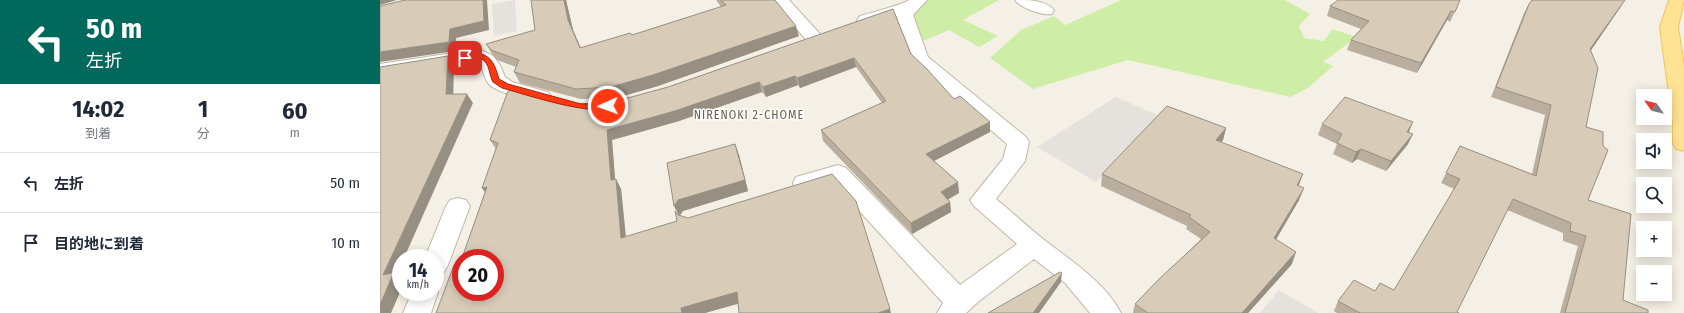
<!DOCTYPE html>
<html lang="ja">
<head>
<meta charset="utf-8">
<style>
	:root { --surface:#fff; --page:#f2f2f3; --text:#1f2937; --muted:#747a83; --line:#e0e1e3 }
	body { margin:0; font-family:"Fira Sans Condensed","Noto Sans JP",sans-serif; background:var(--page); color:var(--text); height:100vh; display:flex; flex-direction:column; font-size:15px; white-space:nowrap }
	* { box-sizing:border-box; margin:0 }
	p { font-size:13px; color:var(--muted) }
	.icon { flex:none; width:22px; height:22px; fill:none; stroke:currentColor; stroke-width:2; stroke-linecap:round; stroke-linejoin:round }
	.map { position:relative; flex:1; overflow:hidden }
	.details { display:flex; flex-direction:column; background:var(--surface); width:380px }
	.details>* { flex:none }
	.top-card { background:#00695c; color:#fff; overflow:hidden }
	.needle { width:26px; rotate:304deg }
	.fabs { position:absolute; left:1256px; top:89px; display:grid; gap:8px }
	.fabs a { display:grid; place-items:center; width:36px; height:36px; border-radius:0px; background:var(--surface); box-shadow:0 2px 10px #0003; font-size:20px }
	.speed { position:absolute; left:12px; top:249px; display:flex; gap:8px; font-size:20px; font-weight:700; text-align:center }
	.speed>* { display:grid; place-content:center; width:52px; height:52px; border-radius:50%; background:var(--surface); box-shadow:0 2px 10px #0003; line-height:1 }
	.speed small { font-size:10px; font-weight:400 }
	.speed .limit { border:6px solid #d22; background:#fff; color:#111 }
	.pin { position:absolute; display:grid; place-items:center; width:34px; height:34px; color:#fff; margin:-17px; border-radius:8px; box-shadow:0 2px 6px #0006 }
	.me { position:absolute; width:44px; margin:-22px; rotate:268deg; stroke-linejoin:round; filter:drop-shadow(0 0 3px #0008) }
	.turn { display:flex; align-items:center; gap:14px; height:84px; padding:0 20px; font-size:18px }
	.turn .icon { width:52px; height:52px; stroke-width:2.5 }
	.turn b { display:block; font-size:28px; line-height:34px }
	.eta { display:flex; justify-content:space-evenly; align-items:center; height:68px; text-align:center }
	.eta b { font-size:24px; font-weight:700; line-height:28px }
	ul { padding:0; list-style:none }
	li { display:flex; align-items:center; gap:12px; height:60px; padding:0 20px; border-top:1px solid var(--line) }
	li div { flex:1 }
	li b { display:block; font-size:15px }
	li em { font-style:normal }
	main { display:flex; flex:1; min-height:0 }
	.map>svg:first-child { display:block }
	.green { fill:#ceeea8 }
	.parking { fill:#e5e2de }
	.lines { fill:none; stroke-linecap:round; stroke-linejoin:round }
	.minor-casing { stroke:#c1b8a6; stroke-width:2 }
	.major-casing { stroke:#f2c556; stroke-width:2 }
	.minor { fill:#fff; fill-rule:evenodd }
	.major { fill:#ffe293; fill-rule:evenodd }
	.wall { fill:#baaf9f }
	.shaded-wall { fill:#978f82 }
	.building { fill:#d8ccb9; stroke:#978f82 }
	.route { fill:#ff3811; stroke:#a6240b }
	.labels { text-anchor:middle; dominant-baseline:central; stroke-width:3; stroke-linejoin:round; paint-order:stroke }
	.neighbourhood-label { font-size:12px; letter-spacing:1px; fill:#6c5e49; stroke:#fff }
</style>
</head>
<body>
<main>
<section class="details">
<div class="top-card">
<div class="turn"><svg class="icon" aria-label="left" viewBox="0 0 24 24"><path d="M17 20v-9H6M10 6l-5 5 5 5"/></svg><div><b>50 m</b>左折</div></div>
</div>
<div class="eta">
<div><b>14:02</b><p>到着</p></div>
<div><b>1</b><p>分</p></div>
<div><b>60</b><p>m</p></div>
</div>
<ul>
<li><svg class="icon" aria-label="left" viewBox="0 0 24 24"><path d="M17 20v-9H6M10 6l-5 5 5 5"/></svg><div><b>左折</b></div><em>50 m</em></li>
<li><svg class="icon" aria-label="arrive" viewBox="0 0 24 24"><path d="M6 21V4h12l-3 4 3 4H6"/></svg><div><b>目的地に到着</b></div><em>10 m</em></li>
</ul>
</section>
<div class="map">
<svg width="1304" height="313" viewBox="0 0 1304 313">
	<rect width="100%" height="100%" fill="#f5f0e5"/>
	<path class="green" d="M548,0H619L583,20L618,36L599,47L569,30L543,41L528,16L534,10Z
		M741,0H905L930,14L919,26L924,38L944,41L952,29L977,37L943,62L953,66L929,87L911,97L748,60L653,89L610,58L641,30L674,16L685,25Z"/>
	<path class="parking" d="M135,0L137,31L114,36L112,4Z
		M736,97L782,117L716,182L657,147Z
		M899,290L938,313H880Z"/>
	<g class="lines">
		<defs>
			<path id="minor" d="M392,0H409L440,34L443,38L440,42L434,43L428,42Z
				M529,0H547L533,15L548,57L646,137L649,142L645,161L616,199C632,212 647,226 663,239C689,259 726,283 741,313H710L685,283L654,259L598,302L586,313H557L563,303L453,182L424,191L416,189L413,183L416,177L458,165L466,168L580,285L637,244L594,206L590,200L623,159L627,144L533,63L516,16L486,25L480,24L477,20L480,16C490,13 522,5 529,0Z
				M635,0C648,0 666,0 674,10L672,14C663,16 640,8 635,0Z
				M99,49L113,56L120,65L125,77L132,82L168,92L171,96L168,100L161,102C147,98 117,94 108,83C103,76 104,67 96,61L0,76V64Z
				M78,198L86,200L90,206L68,265L64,272L55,275V258H45L66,206L70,200Z
				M55,285L58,292L51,313H23L32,292H55Z"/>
			<path id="major" d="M1289,0H1304L1298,27L1304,66V151L1296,149L1293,144V124L1280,27Z"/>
		</defs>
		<use href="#minor" class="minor-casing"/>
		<use href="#major" class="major-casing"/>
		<use href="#minor" class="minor"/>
		<use href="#major" class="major"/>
	</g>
	<path class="wall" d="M151,0H186L193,30L201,48L252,35L341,7L336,0H395L419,36L278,86L236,98L201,99L140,83L134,72L136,67L117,60L112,54L106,44L155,30Z
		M1080,0L1070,22L1067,20L1037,73L967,50L971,40L981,29L947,16L950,6Z
		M1245,0L1211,50L1206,127L1208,200L1243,300L1268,313H1180L1198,246L1183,241V233L1127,210L1077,312L1079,313H957L954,311L958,301L995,291L1014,290L1074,189L1061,183L1080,146L1152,174L1165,115L1111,97L1144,13L1149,4Z
		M513,9L531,54L574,99L610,122V132L554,161L579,193L568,199L570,202L571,212L532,234L443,141L441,130L502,103L476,67L420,88L418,85L386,97L382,92L299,121L232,140L235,179H236L241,189L246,237L297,221L298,215H299L355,144L359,155L368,191L303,211L300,216L358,303L325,313H56L80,264L105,192L116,149L110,140L195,104L233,102L288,87Z
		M942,124L1029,132L1028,144L1006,171L977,159L972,163L953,154L957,144L938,135Z
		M846,128L843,140L841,142L919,186V200L896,239L912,264L868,313H753L755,304L821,239L806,229L807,226L721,186L722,174Z"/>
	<path class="shaded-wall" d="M0,0H17L0,5Z
		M103,0H107L109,30L76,38L75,51L0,62V52Z
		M184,0H186L193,30L205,58L188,20Z
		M1245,0L1240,8L1205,59L1210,49Z
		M1071,11L1067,20L1037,73L1041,63Z
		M416,26L419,36L278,86L236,98L231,87Z
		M68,56L74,66L73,104L66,94Z
		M474,58L476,67L420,88L417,78Z
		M415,76L418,85L386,97L383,87Z
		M379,82L382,92L299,121L232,140L236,191L231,180L227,130Z
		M87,94L93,103L24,258H21V266L17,275L21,279V290L11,313H0V305L3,275Z
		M610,122V132L548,164L546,154Z
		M1033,122L1029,132H1027Z
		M846,128L843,140L834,151L836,140Z
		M1033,134L1028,144L1006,171L1011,161Z
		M355,144L359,155L368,191L303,211L299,216L294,206L298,200Z
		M981,149L977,159L972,163L976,152Z
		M923,174L919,185L913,197L917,185Z
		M236,179L241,189L247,249L241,238Z
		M578,182L579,193L562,203L561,192Z
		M107,187L109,198L102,188Z
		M924,188L919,200L890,250L894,238Z
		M570,202L571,212L532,234L531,223Z
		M916,252L912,264L868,313H862Z
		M682,273L681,282L659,313H653Z
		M357,292L361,303L325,313H302L301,308Z
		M510,309L511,313H498Z"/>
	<path class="building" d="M25,0H103L104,21L70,29L69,42L0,52V6Z
		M151,0H184L188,20L200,48L250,33L252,35L346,5L341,0H395L416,26L273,75L231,87L196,89L134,72L139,60L111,50L106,44L155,30Z
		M958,0H1080L1075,12L1071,11L1041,63L971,40L989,21L950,6Z
		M1152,0H1245L1210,49L1218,68L1206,127L1223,132V146L1228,150L1208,200L1251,214L1243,300L1268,310V313H1185L1206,236L1190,231L1191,223L1133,199L1077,312L1079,313H979H980L958,301L974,280L995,291L1000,283L1014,290L1080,179L1066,173L1080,146L1156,176L1171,105L1116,87L1149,4Z
		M513,9L531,54L547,69L574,99L580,96L610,122L546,154L578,182L561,192L570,202L531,223L441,130L506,101L474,58L417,78L415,76L383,87L379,82L295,111L227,130L231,180L236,179L241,238L297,221L295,211L298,215L308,218L452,174L476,201L510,309L498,313H359L357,292L301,308L302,313H56L74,265L80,264L81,260V292H115V258H82L107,187L102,188L118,143L110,140L128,91L133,90L132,87L195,104L233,102L288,87Z
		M68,56L66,94H87L3,275L14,272L0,305V67Z
		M965,97L1033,122L1027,132L1033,134L1011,161L981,149L976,152L957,143L962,134L942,124Z
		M787,106L846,128L836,140L923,174L917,185L924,188L894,238L916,252L862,313H768L755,304L779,279L830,232L809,217L811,215L722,174Z
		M355,144L365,180L298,200L294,206L287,163Z
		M680,272L682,273L653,313H608Z"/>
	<path class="route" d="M99,53C113,57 115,66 119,79L128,84L201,104L228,103L232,106C218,119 141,93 122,88L113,82C109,75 110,64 102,59C95,55 87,63 81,58L85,55Z"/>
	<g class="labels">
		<g class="neighbourhood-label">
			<text x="369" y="115">NIRENOKI 2-CHOME</text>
		</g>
	</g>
</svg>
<div class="fabs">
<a><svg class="needle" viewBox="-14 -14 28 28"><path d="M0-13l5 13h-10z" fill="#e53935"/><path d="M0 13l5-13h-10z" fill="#747a83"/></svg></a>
<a><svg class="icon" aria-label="sound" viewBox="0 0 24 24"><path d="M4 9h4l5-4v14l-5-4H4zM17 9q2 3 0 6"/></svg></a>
<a><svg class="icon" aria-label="search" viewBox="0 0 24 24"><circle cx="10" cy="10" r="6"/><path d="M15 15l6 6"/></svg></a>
<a>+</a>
<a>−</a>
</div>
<div class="speed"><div>14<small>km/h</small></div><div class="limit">20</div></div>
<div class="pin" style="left:85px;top:58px;background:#d93025"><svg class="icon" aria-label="arrive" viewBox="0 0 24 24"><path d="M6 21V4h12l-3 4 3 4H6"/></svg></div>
<svg class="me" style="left:228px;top:106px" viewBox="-20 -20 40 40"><circle r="17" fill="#ff3811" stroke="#fff" stroke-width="3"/><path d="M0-11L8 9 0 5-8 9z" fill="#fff"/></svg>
</div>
</main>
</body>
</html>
